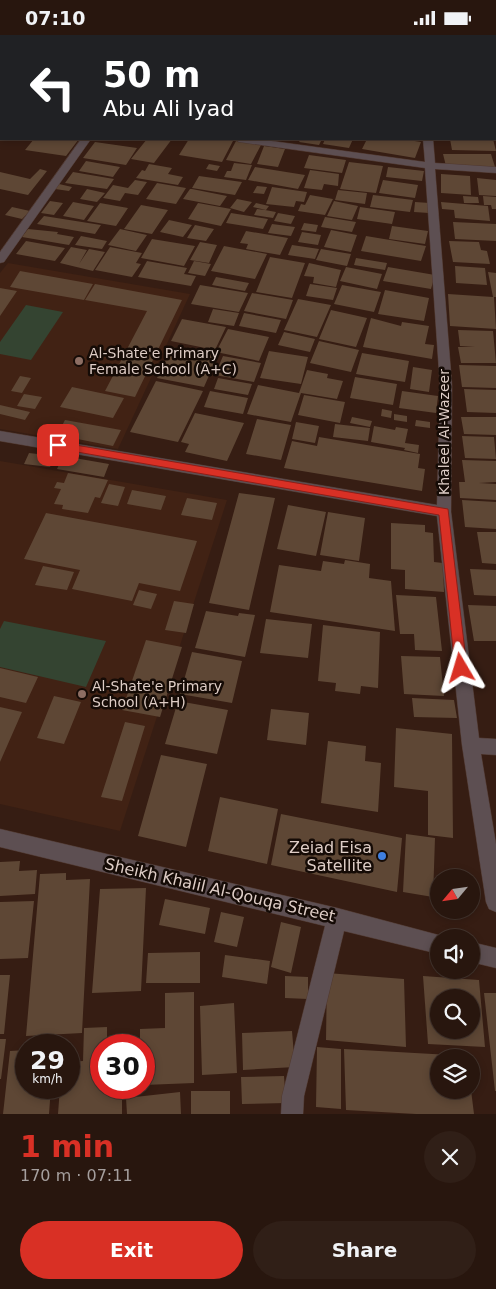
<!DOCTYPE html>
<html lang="en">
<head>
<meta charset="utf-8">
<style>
	:root { --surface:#28160e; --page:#301f17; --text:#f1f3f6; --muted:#a59f9e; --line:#44352e; --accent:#d93025 }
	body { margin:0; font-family:"DejaVu Sans",sans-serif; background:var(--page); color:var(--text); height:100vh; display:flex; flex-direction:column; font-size:19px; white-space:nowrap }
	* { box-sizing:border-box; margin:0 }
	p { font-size:16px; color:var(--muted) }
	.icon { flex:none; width:28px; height:28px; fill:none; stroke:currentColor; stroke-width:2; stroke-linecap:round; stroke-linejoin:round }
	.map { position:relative; height:1079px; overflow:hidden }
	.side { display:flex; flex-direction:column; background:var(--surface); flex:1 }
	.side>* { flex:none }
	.banner { position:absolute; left:0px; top:0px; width:496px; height:105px; box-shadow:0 2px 8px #0003,0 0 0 1px var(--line); background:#202124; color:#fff; overflow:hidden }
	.needle { width:32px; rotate:241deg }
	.tools { position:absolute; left:430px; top:834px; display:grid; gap:10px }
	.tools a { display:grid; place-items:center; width:50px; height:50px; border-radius:50%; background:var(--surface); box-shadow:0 2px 8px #0003,0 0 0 1px var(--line); font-size:25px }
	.speed { position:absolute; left:15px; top:999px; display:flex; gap:10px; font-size:25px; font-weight:700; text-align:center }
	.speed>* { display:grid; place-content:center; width:65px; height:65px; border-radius:50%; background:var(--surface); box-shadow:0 2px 8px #0003,0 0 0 1px var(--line); line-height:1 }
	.speed small { font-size:12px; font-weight:400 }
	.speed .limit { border:8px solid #d22; background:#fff; color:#111 }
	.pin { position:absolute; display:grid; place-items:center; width:42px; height:42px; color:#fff; margin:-21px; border-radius:10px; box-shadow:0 2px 8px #0006 }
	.me { position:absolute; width:55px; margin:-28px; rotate:353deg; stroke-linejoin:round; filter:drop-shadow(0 0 4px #0008) }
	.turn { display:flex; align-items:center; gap:18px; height:105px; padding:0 20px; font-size:22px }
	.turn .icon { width:65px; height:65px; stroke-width:2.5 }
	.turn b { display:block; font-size:35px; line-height:42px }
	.round { display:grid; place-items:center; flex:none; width:52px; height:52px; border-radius:26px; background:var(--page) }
	.headline { display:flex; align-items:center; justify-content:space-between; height:85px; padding:0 20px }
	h1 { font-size:30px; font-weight:800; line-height:38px; color:var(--accent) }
	.action { display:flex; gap:10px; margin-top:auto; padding:10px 20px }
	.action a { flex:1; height:58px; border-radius:30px; background:var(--accent); color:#fff; font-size:20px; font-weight:800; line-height:58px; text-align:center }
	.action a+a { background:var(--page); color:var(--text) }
	.status { display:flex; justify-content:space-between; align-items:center; height:35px; padding:0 25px; background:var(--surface); direction:ltr }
	.status svg { height:14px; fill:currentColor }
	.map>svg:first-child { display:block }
	.built { fill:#412214 }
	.green { fill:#344431 }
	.building { fill:#5e4735; fill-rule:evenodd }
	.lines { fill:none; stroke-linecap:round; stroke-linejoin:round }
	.minor-casing { stroke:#513930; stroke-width:1 }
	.minor { fill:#5d4f52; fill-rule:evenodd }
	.route { fill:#d93025; stroke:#8d1f18 }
	.education-dot { fill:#8d6e63; stroke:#150b06; stroke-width:2 }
	.shop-dot { fill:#3f7fe0; stroke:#150b06; stroke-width:2 }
	.labels { text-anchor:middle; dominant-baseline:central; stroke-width:5; stroke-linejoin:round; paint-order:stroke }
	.poi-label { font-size:14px; fill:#decdc6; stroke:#150b06; text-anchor:start }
	.street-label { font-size:14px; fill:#decdc6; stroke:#150b06 }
	.near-poi-label { font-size:16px; fill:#decdc6; stroke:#150b06; text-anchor:end }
	.near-street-label { font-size:16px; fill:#decdc6; stroke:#150b06 }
</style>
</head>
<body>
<div class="status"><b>07:10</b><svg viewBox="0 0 49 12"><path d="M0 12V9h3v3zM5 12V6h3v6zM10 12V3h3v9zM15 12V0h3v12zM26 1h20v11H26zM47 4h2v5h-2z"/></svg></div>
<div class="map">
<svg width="496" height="1079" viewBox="0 0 496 1079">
	<rect width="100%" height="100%" fill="#361d13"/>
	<path class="built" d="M8,228L190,259L118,414L0,394V238Z
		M0,426L227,465L120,796L0,769Z"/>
	<path class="green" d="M26,270L63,277L31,325L0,319V307Z
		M4,586L106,606L86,652L0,632V594Z"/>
	<path class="building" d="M34,104H79L66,121L25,115Z
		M147,104H172L154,128L131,124Z
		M189,104H218L233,106L222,127L179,120Z
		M301,104H322L319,110L299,107Z
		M325,104H353L349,113L323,109Z
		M367,104H402L421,107L415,123L362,114Z
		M450,104H493L496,116L452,115Z
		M236,106L261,110L251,129L226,125Z
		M95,107L137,113L126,130L83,123Z
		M264,111L285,114L278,132L257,129Z
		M443,119H491L495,132L446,131Z
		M309,120L346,125L342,138L304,133Z
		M86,126L120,132L113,142L79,136Z
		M349,127L383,131L376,158L340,154Z
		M234,128L252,130L246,145L224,142L227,136H231Z
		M149,129L172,133L168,139L183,142L178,150L136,143L142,135L145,136Z
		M209,129L220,131L217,136L206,134Z
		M255,132L305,140L298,154L248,145Z
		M388,132L424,136L422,146L386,142Z
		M40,134L47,136L28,160L0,154V137L30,144Z
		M310,135L339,139L338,151L324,149L322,155L304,153Z
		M73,137L114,144L107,154L65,148Z
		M441,139L470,141L471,160L441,158Z
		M199,141L242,147L235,160L192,153Z
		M477,143L496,145V161L479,160Z
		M135,145L147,147L138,160L125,158L120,166L103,163L113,150L128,153Z
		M383,145L418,150L415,163L379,158Z
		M157,148L186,153L176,169L146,164Z
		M59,149L72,152L69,156L55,154Z
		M257,151L267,152L264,159L253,158Z
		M272,152L307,157L304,167L296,166L294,172L266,169Z
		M87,154L105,158L97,167L80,164Z
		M190,154H192L227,161L220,171L183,164Z
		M338,155L367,158L365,169L335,165Z
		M310,160L333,164L325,180L298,176L301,169L305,170Z
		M373,160L413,165L410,177L370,172Z
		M463,161L478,162L479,168H464Z
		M483,161L496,162V174H492L491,170H484Z
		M237,164L252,167L244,177L230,173Z
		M50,166L63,168L54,180L41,178Z
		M334,166L358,171L352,185L327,181Z
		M73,167L94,171L84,185L63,181Z
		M415,167L430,168L429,178L414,177Z
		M441,167L488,171L490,186L455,183L454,175L442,174Z
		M100,168L128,173L116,191L87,186Z
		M198,168L231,174L221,191L188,184Z
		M256,168L269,171L266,175L253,172Z
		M141,170L168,175L152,199L124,194Z
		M12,172L30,176L22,184L5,180Z
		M360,172L395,177L392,189L357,184Z
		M257,174L265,175L276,177L273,183L254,180Z
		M231,178L268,184L263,194L226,188Z
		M278,178L295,181L291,189L274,186Z
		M44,181L101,190L95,199L37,189Z
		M325,182L356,187L352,197L321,192Z
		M169,185L192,190L183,202L160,197Z
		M453,187L496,189V206L455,204Z
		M304,188L318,190L316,197L301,195Z
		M272,189L295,192L291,201L268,198Z
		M195,190L214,194L206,206L187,203Z
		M392,191L428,196L425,209L389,204Z
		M28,194L58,197L57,199L74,202L69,210L22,202Z
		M120,194L147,200L136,216L108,210Z
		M331,195L357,200L351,217L324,212Z
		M246,196L288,203L280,220L246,214L248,209L240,208Z
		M302,197L321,200L318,210L298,207Z
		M81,201L107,206L102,214L75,210Z
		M366,201L426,211L421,226L361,216Z
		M152,204L195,211L184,231L141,223Z
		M26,206L65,213L55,226L16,219Z
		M449,206L479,207L481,215L487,216L490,229L453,227Z
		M200,207L217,210L209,228L190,225Z
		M292,210L319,214L315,224L288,220Z
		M224,211L267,219L255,244L211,236Z
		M71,212L87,215L79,229L89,214L105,217L93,236L60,228Z
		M110,212L142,218L136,228L141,229L132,242L95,235Z
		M321,214L351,219L347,231L316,225Z
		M270,222L305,228L292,263L256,257Z
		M356,223L387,228L385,235L354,230Z
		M147,226L187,233L184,239L196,241L191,251L138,242Z
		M194,226L211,229L205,241L188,238Z
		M309,228L341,235L336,252L313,248L314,242L304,241Z
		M455,231L485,233L487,250L456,248Z
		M346,232L382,239L377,254L340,246Z
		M388,232L435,240L431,254L383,246Z
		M20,236L93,249L84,265L10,252Z
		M488,237L496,238V262H494L496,294L450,291L448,259L493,262Z
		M216,242L249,248L245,256L212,250Z
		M95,249L182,265L135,362L105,356L147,276L85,265Z
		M310,249L337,253L333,265L306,261Z
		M200,250L248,258L239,277L191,269Z
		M342,250L381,257L374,277L334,269Z
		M0,253L17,256L0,281Z
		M385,255L429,263L424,286L378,279Z
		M252,258L293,265L286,284L244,276Z
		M298,264L331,270L317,302L284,295Z
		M213,274L239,278L234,291L208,287Z
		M331,275L367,283L356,312L319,304Z
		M244,278L281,285L276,298L239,291Z
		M371,283L401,291L402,287L429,291L425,309L434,310L432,324L363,312Z
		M182,284L226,292L215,315L171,306Z
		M228,294L269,302L259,326L216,317Z
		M458,295L493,296L496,328H461L458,312H475L460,311Z
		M284,297L315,304L310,317L278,310Z
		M319,306L359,315L351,337L310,328Z
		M172,312L218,320L204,352L157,343Z
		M269,316L308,322L301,349L260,343Z
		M362,318L409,326L405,347L356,339Z
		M223,321L261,328L254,347L215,340Z
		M459,330L496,331V353L462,352Z
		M413,332L432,335L429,357L410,354Z
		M307,335L328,339L327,343L343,346L337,364L301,358L291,387L247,379L258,350L299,358Z
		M20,341L31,343L22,358L11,356Z
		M355,342L397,349L393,370L350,363Z
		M218,343L252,349L248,360L214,354Z
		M156,346L203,356L178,407L130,397Z
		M72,352L124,363L113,383L60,372Z
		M464,354L496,355V378L467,377Z
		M210,356L248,363L243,379L204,372Z
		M402,356L438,361L436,378L399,373Z
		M24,359L42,362L35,374L17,371Z
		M304,360L345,367L340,388L298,380Z
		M0,370L30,377L25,385L0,379Z
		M382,374L392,376L391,383L381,381Z
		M195,378L244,388L227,426L185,417L189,409L181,407Z
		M394,379L407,381V387L394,385Z
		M352,382L372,386L370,392L350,388Z
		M461,382H496V400L464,399Z
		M257,384L291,390L281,425L246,419Z
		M65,385L121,395L113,411L57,400Z
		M416,385L430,387V393L415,391Z
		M296,387L319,391L315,408L292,404Z
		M335,389L370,393L368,406L333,402Z
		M374,391L395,395L396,392L408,394L405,408L419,410L418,418L404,415L405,413L371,407Z
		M462,401L494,402L496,424L465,423Z
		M319,402L420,419L418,433L425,434L422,456L284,433L292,406L317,411Z
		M29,418L55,421L50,432L24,429Z
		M63,421L109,429L104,442L57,434Z
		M462,425L496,426V447L479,448L496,449V465L460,463L459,447H465Z
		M68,438L108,445L100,463L95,462L88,478L62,474L63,470L54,469L61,454L54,453L57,447L64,448Z
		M109,449L125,452L118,471L101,468Z
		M132,455L166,461L161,475L127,469Z
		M239,458L275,463L249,575L209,568Z
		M187,463L217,468L212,485L181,480Z
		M462,465L496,467V494L465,492Z
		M288,470L326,477L316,521L277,514Z
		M328,477L365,483L359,526L320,520Z
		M46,478L197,506L180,556L139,548L132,566L72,554L80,535L24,524Z
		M391,488L425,490V497L433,498L434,527L443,528L444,557L405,554V535L391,534Z
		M477,497H496V529L482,528Z
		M345,525L370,529L369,543L391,546L395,596L270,577L279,530L321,536L323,526L344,529Z
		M43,531L74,537L67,555L35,550Z
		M470,534L496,535V561L474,560Z
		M139,555L157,559L151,574L133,570Z
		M396,560L436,562L442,616L415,615L414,599H400Z
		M174,566L194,569L186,598L165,595Z
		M468,570L496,571V606H474Z
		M206,576L238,581L239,578L255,580L245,622L195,613Z
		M266,584L312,589L308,623L260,618Z
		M323,590L380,597L378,653L361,651L360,659L335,656L336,648L318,646Z
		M146,605L182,612L160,682L122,675Z
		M192,617L242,626L232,668L180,659Z
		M401,621L440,622L444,661L404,659Z
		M0,633L38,642L26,668L0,662Z
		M54,661L81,667L64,709L37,703Z
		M412,663L454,665L457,683L414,682Z
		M178,666L228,675L217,719L165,709Z
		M0,672L22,677L0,727Z
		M271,674L309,678L306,710L267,705Z
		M125,687L145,691L122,766L101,762Z
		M396,693L452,699L453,803L428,800V756L394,752Z
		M328,706L366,711L365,726L381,728L378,777L321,768Z
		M161,720L207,729L186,812L138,801Z
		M220,762L278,774L267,829L208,816Z
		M281,779L402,803L397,857L271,830Z
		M406,799L435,803L433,862L403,857Z
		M20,826L19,836L37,835L35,859L0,861V827Z
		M66,838V845L90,844L82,998L26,1001L40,839Z
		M146,853L141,956L92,958L100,854Z
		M165,864L210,873L205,899L159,890Z
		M34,866L28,923L0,924V867Z
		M221,877L244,882L237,912L214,907Z
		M281,887L301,892L291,938L271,932Z
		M200,917V948H146L148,918Z
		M225,920L270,926L267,949L222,942Z
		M327,938L404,944L406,1012L326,1005Z
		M0,940H10L4,999H0Z
		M285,941L308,942V964L285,963Z
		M423,941L479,945L485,1012L428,1009ZM439,962H471V995H439Z
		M194,957V1048L144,1050V1010H140V994L165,993V958Z
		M484,958H496V1056H495Z
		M234,968L237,1038L202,1040L200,971Z
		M107,992V1010H101V1052H122V1079H58L60,1052H69V1027L83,1026L84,993Z
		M292,996L295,1032L243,1035L242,998Z
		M0,1004H6L1,1044H0Z
		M317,1012L341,1014V1074L316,1072Z
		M344,1014L468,1021V1022H439V1055H471L474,1079H416L346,1075Z
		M26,1015V1052H51L49,1079H3L10,1016Z
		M284,1041L286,1068L242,1069L241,1042Z
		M191,1056H230V1079H191Z
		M180,1057L181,1079H127L126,1063Z"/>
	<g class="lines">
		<defs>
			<path id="minor" d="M435,0H443V1H435Z
				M0,68H1V74H0Z
				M81,104H91L4,227L0,228V217Z
				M234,104H257L425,127L423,104H433L435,128L496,132V138L435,134L452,351L451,477L479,703L496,704V720L481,719L496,809V877L489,874L486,867L462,710L437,481L0,406V396L437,470L440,351L425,133L239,107Z
				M0,794L337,873L446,902H439V919L344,896L304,1061L303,1079H281L282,1061L325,891L0,812Z
				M471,907L496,913V933L471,927Z"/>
		</defs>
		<use href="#minor" class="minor-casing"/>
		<use href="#minor" class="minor"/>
	</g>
	<path class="route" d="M58,407L448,474L467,633L465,637L461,639L457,637L455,633L439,480L54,413V408Z"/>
	<g class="education-dot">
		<circle cx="79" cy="326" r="5"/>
		<circle cx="82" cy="659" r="5"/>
	</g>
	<circle class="shop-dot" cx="382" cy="821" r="5"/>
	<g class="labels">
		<g class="poi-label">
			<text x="89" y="318">Al-Shate'e Primary<tspan x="89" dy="16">Female School (A+C)</tspan></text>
			<text x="92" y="651">Al-Shate'e Primary<tspan x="92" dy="16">School (A+H)</tspan></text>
		</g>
		<g class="street-label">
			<text transform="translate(444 397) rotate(-90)">Khaleel Al-Wazeer</text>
		</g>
		<g class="near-poi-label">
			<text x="372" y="812">Zeiad Eisa<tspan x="372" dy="18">Satellite</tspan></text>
		</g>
		<g class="near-street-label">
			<text transform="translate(220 855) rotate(13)">Sheikh Khalil Al-Qouqa Street</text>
		</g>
	</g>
</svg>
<div class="tools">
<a><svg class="needle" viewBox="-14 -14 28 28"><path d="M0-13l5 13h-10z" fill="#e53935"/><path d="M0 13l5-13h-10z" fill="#a59f9e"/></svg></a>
<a><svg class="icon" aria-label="sound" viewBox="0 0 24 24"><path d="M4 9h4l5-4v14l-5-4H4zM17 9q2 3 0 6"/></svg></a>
<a><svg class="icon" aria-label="search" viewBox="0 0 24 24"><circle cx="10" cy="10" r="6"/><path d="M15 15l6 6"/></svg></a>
<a><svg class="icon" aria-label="layers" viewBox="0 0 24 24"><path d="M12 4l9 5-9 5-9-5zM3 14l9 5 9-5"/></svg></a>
</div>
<div class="speed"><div>29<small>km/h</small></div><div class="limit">30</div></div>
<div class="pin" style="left:58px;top:410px;background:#d93025"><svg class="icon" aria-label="arrive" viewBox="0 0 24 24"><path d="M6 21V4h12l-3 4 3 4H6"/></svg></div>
<svg class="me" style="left:461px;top:633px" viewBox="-20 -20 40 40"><path d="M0-17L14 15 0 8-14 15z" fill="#d93025" stroke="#fff" stroke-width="4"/></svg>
<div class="banner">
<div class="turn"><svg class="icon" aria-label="left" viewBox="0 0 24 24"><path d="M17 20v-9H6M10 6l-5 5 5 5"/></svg><div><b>50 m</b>Abu Ali Iyad</div></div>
</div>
</div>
<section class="side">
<div class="headline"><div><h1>1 min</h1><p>170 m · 07:11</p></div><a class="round"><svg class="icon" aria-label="close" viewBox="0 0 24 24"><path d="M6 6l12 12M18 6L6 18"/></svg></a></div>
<div class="action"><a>Exit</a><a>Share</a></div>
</section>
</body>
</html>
